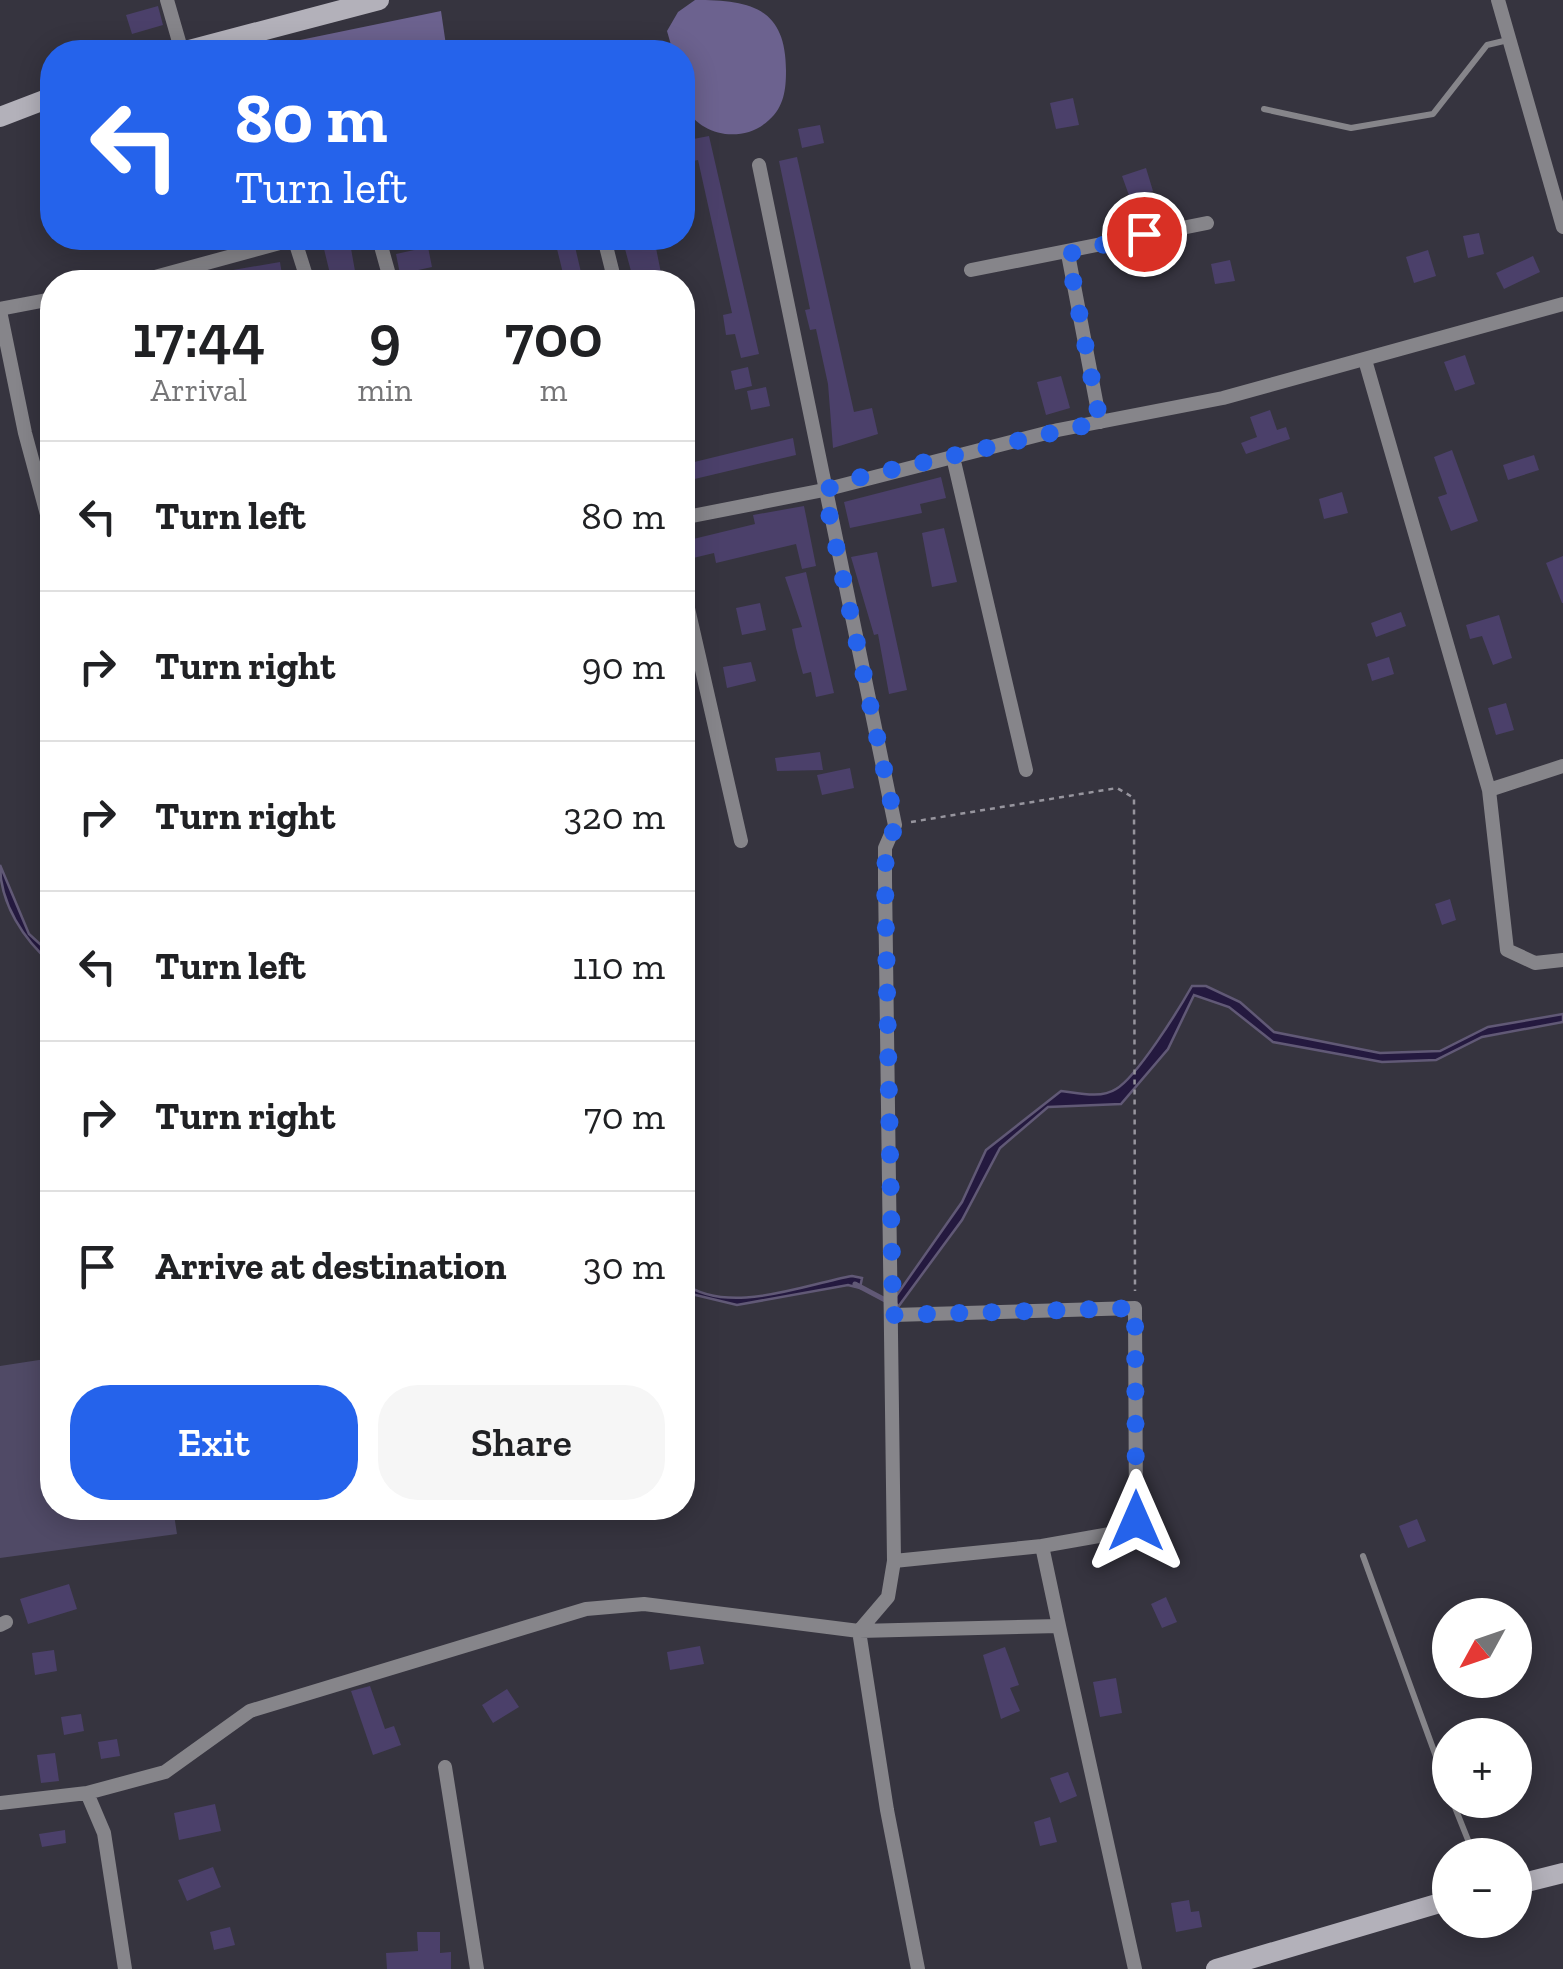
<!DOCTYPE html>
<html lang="en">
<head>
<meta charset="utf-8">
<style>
	:root { --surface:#fff; --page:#f6f6f6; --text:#202124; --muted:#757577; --line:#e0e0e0; --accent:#2563eb }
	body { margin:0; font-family:"Zilla Slab",serif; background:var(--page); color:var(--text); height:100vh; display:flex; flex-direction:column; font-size:38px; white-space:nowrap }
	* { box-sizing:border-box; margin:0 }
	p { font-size:32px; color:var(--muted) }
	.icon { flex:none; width:55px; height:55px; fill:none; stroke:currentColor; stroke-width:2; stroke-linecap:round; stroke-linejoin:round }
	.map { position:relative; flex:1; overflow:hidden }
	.drawer { position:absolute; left:40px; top:270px; width:655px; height:1250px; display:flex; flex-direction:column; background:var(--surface); border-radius:40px; box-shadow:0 5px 25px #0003 }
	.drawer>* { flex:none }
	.banner { position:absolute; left:40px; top:40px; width:655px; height:210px; border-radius:40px; box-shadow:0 5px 25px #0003; background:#2563eb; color:#fff; overflow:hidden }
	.needle { width:65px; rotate:230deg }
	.buttons { position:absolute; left:1432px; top:1598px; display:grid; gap:20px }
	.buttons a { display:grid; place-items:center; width:100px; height:100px; border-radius:50%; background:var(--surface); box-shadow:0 5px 25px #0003; font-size:50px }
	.pin { position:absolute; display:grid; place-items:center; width:85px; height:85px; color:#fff; margin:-42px; border:5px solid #fff; border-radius:50%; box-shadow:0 2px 10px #0007 }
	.me { position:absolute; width:110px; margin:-55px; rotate:0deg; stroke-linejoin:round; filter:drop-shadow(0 0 8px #0008) }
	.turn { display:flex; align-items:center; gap:35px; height:210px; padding:0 30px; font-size:45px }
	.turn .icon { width:130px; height:130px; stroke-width:2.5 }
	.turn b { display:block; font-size:70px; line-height:85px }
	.eta { display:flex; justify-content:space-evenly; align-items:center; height:170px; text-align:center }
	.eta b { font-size:60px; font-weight:600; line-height:70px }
	.action { display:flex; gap:20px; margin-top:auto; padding:20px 30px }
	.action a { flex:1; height:115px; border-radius:40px; background:var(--accent); color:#fff; font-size:40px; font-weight:600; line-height:115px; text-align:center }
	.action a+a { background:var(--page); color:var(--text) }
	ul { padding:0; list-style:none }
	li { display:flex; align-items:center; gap:30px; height:150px; padding:0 30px; border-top:2px solid var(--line) }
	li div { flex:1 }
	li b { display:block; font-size:38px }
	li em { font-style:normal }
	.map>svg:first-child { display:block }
	.green { fill:#504a66 }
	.forest { fill:#6c628f }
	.water { fill:#24193f; stroke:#615976; stroke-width:2.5 }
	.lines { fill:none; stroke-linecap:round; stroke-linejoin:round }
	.stream { stroke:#615976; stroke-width:5 }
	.building { fill:#4b406a }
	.path { stroke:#97959e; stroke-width:2.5; stroke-dasharray:5 5; stroke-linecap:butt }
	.lane { stroke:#86858a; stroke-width:6 }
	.street { stroke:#86858a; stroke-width:14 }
	.secondary { stroke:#b3b1ba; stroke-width:20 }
	.route { stroke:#2563eb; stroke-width:18; stroke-dasharray:0 32.4 }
</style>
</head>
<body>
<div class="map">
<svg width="1563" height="1969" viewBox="0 0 1563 1969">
	<rect width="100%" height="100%" fill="#36343f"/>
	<path class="green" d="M52,1358V1508H173L177,1534L0,1558V1366Z"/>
	<path class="forest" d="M695,0C750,0 786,7 786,71C786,89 784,107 769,120C744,144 700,137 685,106C678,92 682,68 682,52H673L667,31L678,12Z
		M441,11L447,52H242Z"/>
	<path class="water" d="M0,865L29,934L52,955V964C24,940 0,904 0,865Z
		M1192,986H1206L1240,1002L1274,1032L1380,1053L1440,1051L1488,1027L1563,1014V1022L1482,1037L1436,1060L1382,1062L1273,1042L1229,1007L1194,995L1168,1049L1121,1104L1048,1107L1000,1148L962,1220L898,1307L894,1299L962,1202L986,1150L1061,1091C1078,1093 1101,1099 1116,1089C1137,1077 1179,1009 1192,986Z
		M852,1276L862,1278L860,1288L848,1285L737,1305L683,1292V1283C729,1316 802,1285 852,1276Z"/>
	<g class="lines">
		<path class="stream" d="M855,1284L889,1302"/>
	</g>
	<path class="building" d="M158,6L163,25L132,34L126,15Z
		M1073,98L1079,125L1056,129L1050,103Z
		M820,125L824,143L802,148L798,129Z
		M709,136L759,354L741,358L735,334L726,335L723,315L732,313L698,160L693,161L688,140Z
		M797,157L854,412L872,408L878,434L833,448L828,384L816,329L810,330L805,310L810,309L779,161Z
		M1146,168L1153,191L1130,198L1122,176Z
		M1479,233L1484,254L1468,258L1463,236Z
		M573,238L580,268L583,282H565L560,261L555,241Z
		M622,238H654L662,278L634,282Z
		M350,243L357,282H332L324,249Z
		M428,247L432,267L400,274L396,254Z
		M1428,250L1436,276L1414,283L1406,257Z
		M1533,256L1540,272L1504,289L1496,273Z
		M1230,260L1235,281L1215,284L1211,264Z
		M280,262L283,281L236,282L233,270Z
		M1465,355L1475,384L1455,391L1444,362Z
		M748,367L752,386L735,390L731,371Z
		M1061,376L1070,408L1046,415L1037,382Z
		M766,387L770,406L751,410L747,391Z
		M1270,410L1277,430L1286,427L1290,439L1246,454L1241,443L1257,437L1250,417Z
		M793,438L796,455L682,482V465Z
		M1452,450L1478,521L1451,531L1438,497L1447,494L1434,457Z
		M1534,455L1539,470L1508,480L1503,465Z
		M941,477L946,498L920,504L922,513L850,528L844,502Z
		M1342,492L1348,513L1324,519L1319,499Z
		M804,506L816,566L802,569L796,544L716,563L714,553L689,559L685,541L755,524L753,515Z
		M944,528L957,582L932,587L922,533Z
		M877,552L907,690L889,694L878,634L874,635L851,557Z
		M1563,556V603H1562L1546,563Z
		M806,572L834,693L816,697L811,672L803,674L796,648L792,629L802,627L785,577Z
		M760,603L766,630L742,635L736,608Z
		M1401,612L1406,626L1376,637L1371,623Z
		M1499,615L1512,658L1493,665L1482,636L1470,639L1466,625Z
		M1389,657L1394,674L1372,681L1367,664Z
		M751,662L756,681L727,688L723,667Z
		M1506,703L1514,730L1496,735L1488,708Z
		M820,752L823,770L777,771L775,758Z
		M850,768L854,788L822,795L817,775Z
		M1450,899L1456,920L1442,925L1435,904Z
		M1417,1519L1426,1541L1408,1548L1399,1526Z
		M69,1584L77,1609L28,1624L20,1599Z
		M1166,1597L1177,1622L1162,1628L1151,1604Z
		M700,1646L704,1664L670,1670L667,1652Z
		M1005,1647L1019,1685L1010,1688L1020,1711L1001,1719L983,1655Z
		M54,1650L57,1671L35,1675L32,1653Z
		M1116,1678L1122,1713L1100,1717L1093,1682Z
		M370,1686L385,1729L394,1726L401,1745L373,1755L351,1691Z
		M507,1689L519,1707L493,1723L482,1705Z
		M81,1714L84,1731L64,1735L61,1717Z
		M117,1739L120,1756L101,1759L98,1742Z
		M55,1753L59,1781L41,1783L37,1755Z
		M1068,1772L1077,1796L1060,1803L1050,1778Z
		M215,1804L221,1831L179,1840L174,1813Z
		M1050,1817L1057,1842L1040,1846L1034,1822Z
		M65,1830L66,1843L42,1847L39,1834Z
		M213,1867L221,1887L187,1901L178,1880Z
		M1189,1900L1191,1912L1199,1911L1202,1927L1176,1932L1171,1903Z
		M230,1927L235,1945L214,1950L210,1932Z
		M417,1932H440V1953L451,1952V1969H387L386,1953L418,1951Z"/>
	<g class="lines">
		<path class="path" d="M911,822L1117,788L1134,798L1135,1291"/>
		<path class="lane" d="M1264,109L1351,128L1433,114L1487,45L1508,40
			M1363,1556L1450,1795
			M1452,1800L1474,1855"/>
		<path class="street" d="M167,0L182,52
			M1498,0L1563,227
			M759,165L895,825L885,848V880L894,1561L888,1597L859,1631L1059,1626L1135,1969
			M604,238L615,282
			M379,239L391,282
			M1068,254L1100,422
			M971,270L1207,223
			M132,282L155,277
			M156,282L155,277L287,241H295L308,282
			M0,309L52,299
			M0,311L25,433L52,533
			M1365,360L1489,790L1507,950L1535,963L1563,960
			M953,457L1026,770
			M682,518L824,490L1058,430L1223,398L1563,304
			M682,582L741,841
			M1489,790L1563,766
			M893,1315L1135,1308L1136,1521L1127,1531L1042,1546
			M894,1561L1042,1546L1059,1626
			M0,1625L6,1622
			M445,1767L477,1969
			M87,1793L104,1833L125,1969
			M0,1803L87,1793L165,1772L250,1711L586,1609L644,1604L859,1631L887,1810L918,1969"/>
		<path class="secondary" d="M182,52L379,0
			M0,117L52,97
			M1515,1885L1563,1873
			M1216,1969L1450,1900"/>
	</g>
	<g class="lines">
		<path class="route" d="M1136,1521L1135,1308L893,1315L885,880L886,848L896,825L824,490L864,476L1100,422L1068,254L1144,234"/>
	</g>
</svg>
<div class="buttons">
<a><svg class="needle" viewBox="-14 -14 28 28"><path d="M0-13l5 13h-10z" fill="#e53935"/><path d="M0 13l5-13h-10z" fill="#757577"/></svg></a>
<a>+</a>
<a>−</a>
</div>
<div class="pin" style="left:1144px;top:234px;background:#d93025"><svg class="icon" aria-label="arrive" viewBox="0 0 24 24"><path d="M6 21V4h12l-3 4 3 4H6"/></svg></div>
<svg class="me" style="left:1136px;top:1521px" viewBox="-20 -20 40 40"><path d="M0-17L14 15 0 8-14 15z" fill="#2563eb" stroke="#fff" stroke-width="4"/></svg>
<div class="banner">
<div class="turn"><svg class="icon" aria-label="left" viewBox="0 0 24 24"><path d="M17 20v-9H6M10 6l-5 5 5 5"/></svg><div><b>80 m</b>Turn left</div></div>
</div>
<section class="drawer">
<div class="eta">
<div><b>17:44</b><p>Arrival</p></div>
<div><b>9</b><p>min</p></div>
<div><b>700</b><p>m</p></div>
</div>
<ul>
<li><svg class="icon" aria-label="left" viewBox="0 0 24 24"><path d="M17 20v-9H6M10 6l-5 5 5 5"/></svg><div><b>Turn left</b></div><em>80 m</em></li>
<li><svg class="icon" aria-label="right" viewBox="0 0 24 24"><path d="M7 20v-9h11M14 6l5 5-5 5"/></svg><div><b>Turn right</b></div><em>90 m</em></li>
<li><svg class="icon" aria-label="right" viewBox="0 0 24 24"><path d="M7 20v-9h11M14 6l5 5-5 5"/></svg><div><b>Turn right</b></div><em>320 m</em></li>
<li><svg class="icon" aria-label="left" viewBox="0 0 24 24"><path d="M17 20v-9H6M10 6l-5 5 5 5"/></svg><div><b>Turn left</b></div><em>110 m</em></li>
<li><svg class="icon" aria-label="right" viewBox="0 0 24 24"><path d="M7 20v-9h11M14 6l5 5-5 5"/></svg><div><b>Turn right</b></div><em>70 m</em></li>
<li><svg class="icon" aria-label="arrive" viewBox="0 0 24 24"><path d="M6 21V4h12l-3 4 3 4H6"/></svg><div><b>Arrive at destination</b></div><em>30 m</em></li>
</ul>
<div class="action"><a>Exit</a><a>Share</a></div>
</section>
</div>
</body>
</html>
